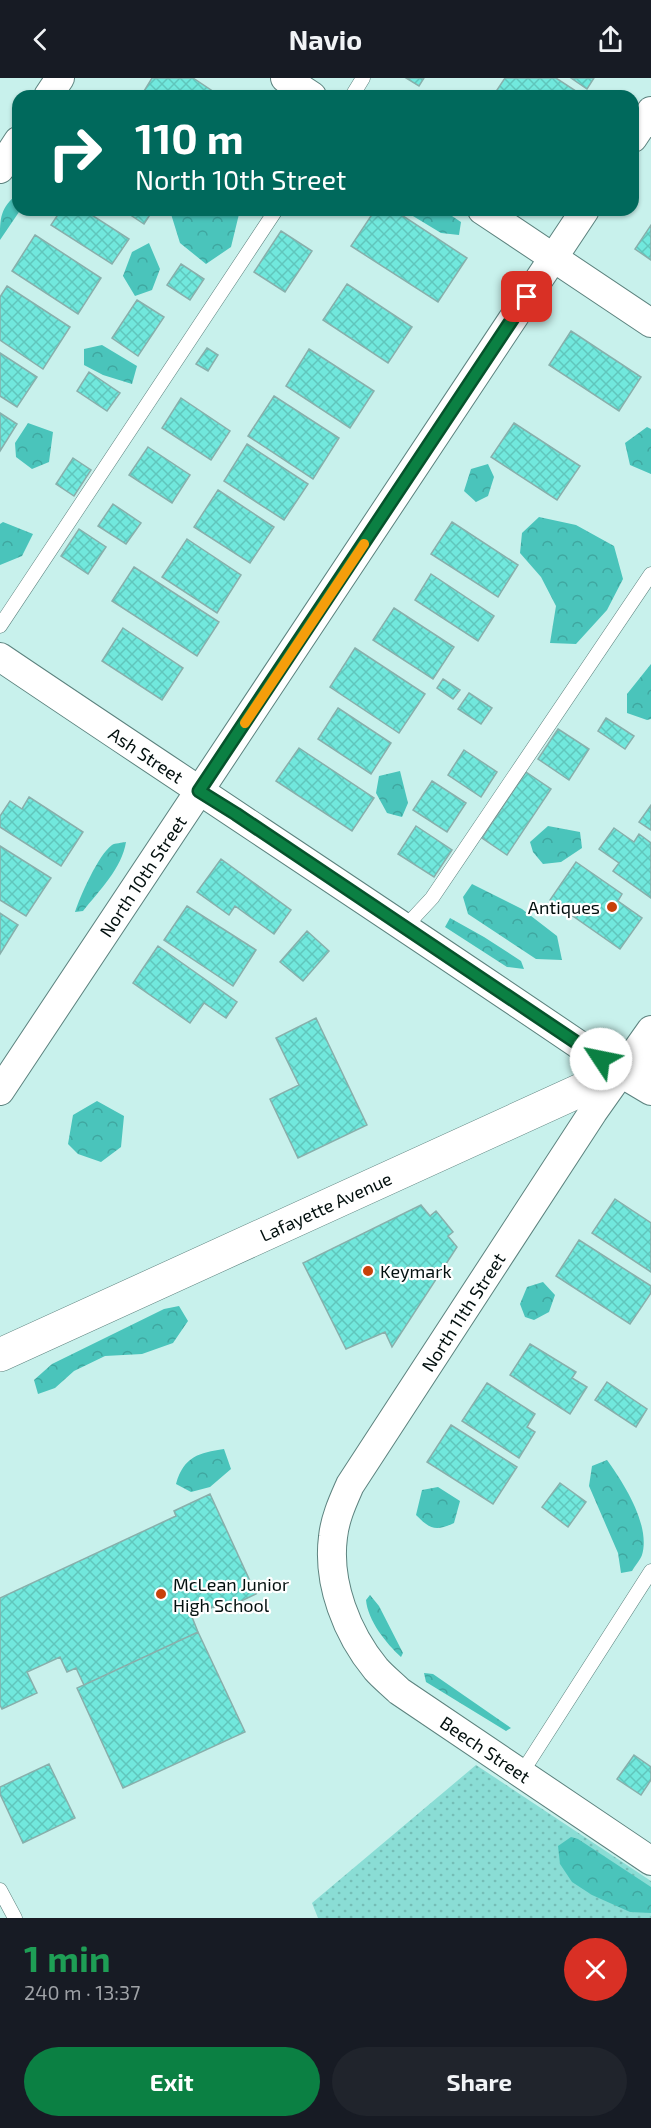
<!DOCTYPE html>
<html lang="en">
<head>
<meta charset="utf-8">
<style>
	:root { --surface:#171b24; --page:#20242c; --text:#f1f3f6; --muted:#9ea1a6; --accent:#0b8043 }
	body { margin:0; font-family:"Exo 2",sans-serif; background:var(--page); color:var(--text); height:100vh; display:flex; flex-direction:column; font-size:22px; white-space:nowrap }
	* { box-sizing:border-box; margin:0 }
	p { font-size:20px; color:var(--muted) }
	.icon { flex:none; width:33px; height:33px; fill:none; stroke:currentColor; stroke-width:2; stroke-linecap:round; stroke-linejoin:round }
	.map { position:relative; height:1840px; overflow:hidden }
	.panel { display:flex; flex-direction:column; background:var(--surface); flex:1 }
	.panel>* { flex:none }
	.guide { position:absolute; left:12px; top:12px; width:627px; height:126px; border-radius:18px; box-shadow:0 2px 4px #0004; background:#00695c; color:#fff; overflow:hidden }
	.pin { position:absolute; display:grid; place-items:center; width:51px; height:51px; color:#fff; margin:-26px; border-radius:12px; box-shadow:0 3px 9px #0006 }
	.me { position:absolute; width:66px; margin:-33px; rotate:304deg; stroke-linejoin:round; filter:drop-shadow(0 0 4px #0008) }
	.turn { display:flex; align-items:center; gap:21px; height:126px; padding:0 24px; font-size:27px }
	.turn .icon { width:78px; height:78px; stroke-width:2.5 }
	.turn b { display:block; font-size:42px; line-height:51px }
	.round { display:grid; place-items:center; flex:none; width:63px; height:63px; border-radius:32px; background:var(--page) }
	.summary { display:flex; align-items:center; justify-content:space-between; height:102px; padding:0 24px }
	h1 { font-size:36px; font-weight:700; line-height:45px; color:#1e9e55 }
	.cta { display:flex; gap:12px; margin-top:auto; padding:12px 24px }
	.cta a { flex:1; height:69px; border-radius:36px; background:var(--accent); color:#fff; font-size:24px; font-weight:700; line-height:69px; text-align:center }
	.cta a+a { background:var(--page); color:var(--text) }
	header { display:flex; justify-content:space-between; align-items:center; height:78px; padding:0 24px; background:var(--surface); font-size:27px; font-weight:700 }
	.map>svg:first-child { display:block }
	.grass { fill:url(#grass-dots) }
	.forest { fill:url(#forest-crowns) }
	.building { fill:url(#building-cross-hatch); stroke:#88afab; stroke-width:1.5 }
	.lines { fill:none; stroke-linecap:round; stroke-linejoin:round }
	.lane-casing { stroke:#5c827e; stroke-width:15 }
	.street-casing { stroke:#5c827e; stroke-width:30 }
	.secondary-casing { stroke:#5c827e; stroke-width:34 }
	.lane { stroke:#fff; stroke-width:14 }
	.street { stroke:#fff; stroke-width:28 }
	.secondary { stroke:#fff; stroke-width:33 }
	.route-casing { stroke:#07532c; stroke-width:15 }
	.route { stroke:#0b8043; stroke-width:10 }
	.slow { stroke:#f59e0b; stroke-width:10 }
	.poi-dot { fill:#c8410a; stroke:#fff; stroke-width:2 }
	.labels { text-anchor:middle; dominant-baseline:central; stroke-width:4.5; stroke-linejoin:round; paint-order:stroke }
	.street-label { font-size:18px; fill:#03100f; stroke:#fff }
	.poi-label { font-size:18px; fill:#03100f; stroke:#fff; text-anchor:start }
</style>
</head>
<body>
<header><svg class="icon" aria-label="back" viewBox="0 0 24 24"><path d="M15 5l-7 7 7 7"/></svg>Navio<svg class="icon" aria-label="share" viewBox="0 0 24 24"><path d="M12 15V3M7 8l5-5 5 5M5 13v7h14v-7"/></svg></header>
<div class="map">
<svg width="651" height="1840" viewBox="0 0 651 1840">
	<defs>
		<pattern id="grass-dots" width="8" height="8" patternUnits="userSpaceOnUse" patternTransform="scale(1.5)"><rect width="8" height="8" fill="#8addd5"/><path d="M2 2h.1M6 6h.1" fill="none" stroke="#75bdb6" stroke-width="1.8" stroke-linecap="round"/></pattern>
		<pattern id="forest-crowns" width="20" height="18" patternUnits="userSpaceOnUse" patternTransform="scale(1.5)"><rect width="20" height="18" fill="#4ac4bb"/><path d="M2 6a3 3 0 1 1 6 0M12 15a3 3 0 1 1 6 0" fill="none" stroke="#3fa7a0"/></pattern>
		<pattern id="building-cross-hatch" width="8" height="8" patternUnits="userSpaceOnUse" patternTransform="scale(1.5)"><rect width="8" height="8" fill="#71e8dd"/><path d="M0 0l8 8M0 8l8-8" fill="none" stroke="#60c6bc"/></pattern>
	</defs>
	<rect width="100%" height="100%" fill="#c8f1ec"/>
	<path class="grass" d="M476,1687L651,1803V1840H318L312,1825Z"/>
	<path class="forest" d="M18,115L19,134L0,162C0,139 0,131 18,115Z
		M172,132H240L231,169L206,186L180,165L171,136Z
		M403,132H443L461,144L459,157L441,155Z
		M149,165L160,191L152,212L135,218L123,198L132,174Z
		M102,267L137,288L132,306L103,297L84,287V271Z
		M28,345L53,354L49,384L32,391L16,379L15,365Z
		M647,349L651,351V396L630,387L625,365Z
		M488,386L494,399L488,418L476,424L464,413L471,391Z
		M539,439L576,447L614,468L623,501L607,532L576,566L550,565L556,528L541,499L520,475L522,455Z
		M3,444L33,456L22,478L0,487V446Z
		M651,586V641L647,642L627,635V616Z
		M400,693L408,725L402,739L387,735L376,715L379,698Z
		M548,748L580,754L582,770L561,784L543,786L533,774L530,764Z
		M126,764C122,790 99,813 83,833L75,834C80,819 98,777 112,767C115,765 122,765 126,764Z
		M472,806L522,831L557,858L562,882L536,881L468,836L463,819Z
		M450,840L484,859L521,883L524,891L507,889L445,849Z
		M97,1023L124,1038L121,1069L101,1084L78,1076L68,1066L73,1037Z
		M543,1204L555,1217L549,1234L534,1242L525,1239L520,1226L527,1209Z
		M179,1228L188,1243L173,1265L142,1276L105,1278L74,1293L55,1310L38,1316L34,1302L52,1286L164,1231Z
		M224,1371L231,1391L210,1409L191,1414L176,1406C184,1378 199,1375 224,1371Z
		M607,1382C623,1404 651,1447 642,1477C640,1482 635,1488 632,1493L621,1495L618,1475L589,1408L592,1388Z
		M438,1409L460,1423L454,1445C435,1454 430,1451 416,1437L422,1412Z
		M370,1517L379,1528L403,1575L401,1579C386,1565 368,1543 366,1522Z
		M424,1595L433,1596L511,1650L506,1653L426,1604Z
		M571,1759L578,1761L651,1809V1835L630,1834L592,1817L572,1804L560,1786L558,1768Z"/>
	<path class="building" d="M152,0H193L220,18H141Z
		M406,0H424L419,8Z
		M505,0H556L582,17L500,18L495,15Z
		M571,0H594L587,11Z
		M61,132H84L129,161L112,186L51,147Z
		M123,132H153L144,146Z
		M375,132H394L467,180L438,224L351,168Z
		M651,147V182L635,171Z
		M281,153L312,173L285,214L254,194Z
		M35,157L101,200L78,236L12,193Z
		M181,186L204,201L190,222L167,207Z
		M347,206L412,249L388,285L323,242Z
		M7,208L70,249L43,291L0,262V219Z
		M137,222L164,239L138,278L112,260Z
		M571,253L641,299L619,333L549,287Z
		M207,270L218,277L208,293L196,286Z
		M309,271L374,313L350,350L286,308Z
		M0,275L37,299L17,329L0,318Z
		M89,294L120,315L107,333L77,313Z
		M274,318L339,360L313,401L248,358Z
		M181,320L230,353L211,382L162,350Z
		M0,335L17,346L0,373Z
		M514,345L580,388L557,422L491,379Z
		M247,366L308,406L284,442L224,403Z
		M148,369L190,397L172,425L129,397Z
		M73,380L91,392L74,418L56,406Z
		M218,412L274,449L250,485L194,449Z
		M113,426L141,445L126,466L98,448Z
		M452,444L518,487L498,519L431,476Z
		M79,451L106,469L88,496L61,478Z
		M187,461L241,497L217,535L162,499Z
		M134,489L219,544L197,578L112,523Z
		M431,496L494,538L478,563L415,522Z
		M394,530L454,569L433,601L373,562Z
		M123,550L183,590L162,622L102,583Z
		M355,570L425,616L399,655L330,609Z
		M443,601L460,612L453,621L437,610Z
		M469,615L492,630L481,646L458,631Z
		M338,630L391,665L371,696L318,661Z
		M606,640L634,658L625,671L598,653Z
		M558,651L589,671L569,702L538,681Z
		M299,670L374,720L352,753L276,703Z
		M464,672L497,694L481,719L448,697Z
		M526,694L551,711L507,777L482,760Z
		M432,703L466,725L447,754L413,732Z
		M29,719L83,754L61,788L0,749V738L10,723L22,731Z
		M651,727V752L639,744Z
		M416,748L452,772L434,799L398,776Z
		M614,750L634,764L639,756L651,765V820L613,793L619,785L599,771Z
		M0,768L51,800L26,838L0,822Z
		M221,781L291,832L274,856L235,828L229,837L197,814Z
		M576,784L622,816L618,823L642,840L620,871L550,822Z
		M187,828L256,872L233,908L164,862Z
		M0,835L18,847L0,876Z
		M307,853L329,873L303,903L280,884Z
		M158,868L237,924L226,940L204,925L190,945L133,905Z
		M316,940L367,1047L298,1080L270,1021L299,1007L276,960Z
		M615,1121L651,1145V1194L592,1155Z
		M421,1127L430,1138L436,1133L453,1154L448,1158L457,1169L392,1269L385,1254L346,1271L303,1185Z
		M579,1162L651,1208V1215L630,1246L556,1198Z
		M530,1266L576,1294L572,1300L587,1309L570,1336L510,1297Z
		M607,1304L647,1331L636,1349L595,1322Z
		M487,1305L535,1336L527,1349L535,1354L519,1380L462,1343Z
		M451,1347L517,1389L493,1426L427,1384Z
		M560,1405L586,1424L568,1449L542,1429Z
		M210,1416L256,1516L218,1534L215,1528L192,1539L198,1554L84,1607L76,1590L67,1594L60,1579L27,1594L37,1615L2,1631L0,1627V1520L176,1438L174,1433Z
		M198,1554L245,1654L123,1710L77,1610Z
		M634,1677L651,1689V1702L641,1717L617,1701Z
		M49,1686L75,1740L23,1765L0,1716V1709Z"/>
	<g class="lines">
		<defs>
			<path id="lane" d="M352,18L363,0
				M0,548L276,132
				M405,849L432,820L651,496
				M521,1696L651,1493
				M0,1812L15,1840"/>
			<g id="street">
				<path d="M285,0L312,18"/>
				<path d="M48,18L60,0"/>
				<path d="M633,60L651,33"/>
				<path d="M0,91L18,63"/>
				<path d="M482,132L651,245"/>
				<path id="s1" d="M0,579C206,718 414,854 619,994L651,1013"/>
				<path id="s2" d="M651,952L593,1034L350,1407C343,1423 335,1440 333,1459C327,1505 347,1556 376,1591C383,1599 392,1606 399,1613L651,1783"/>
				<path id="s3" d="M0,1013L585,132"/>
			</g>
			<g id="secondary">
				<path id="s4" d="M0,1277L651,980"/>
			</g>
		</defs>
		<use href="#lane" class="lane-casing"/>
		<use href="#street" class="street-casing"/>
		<use href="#secondary" class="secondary-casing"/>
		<use href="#lane" class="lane"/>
		<use href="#street" class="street"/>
		<use href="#secondary" class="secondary"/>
	</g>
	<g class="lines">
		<defs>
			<path id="route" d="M527,219L199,713L236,736L601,981"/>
		</defs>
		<use href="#route" class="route-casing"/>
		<use href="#route" class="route"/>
		<path class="slow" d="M245,645L364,466"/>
	</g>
	<g class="poi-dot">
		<circle cx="612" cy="829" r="6"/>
		<circle cx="368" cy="1193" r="6"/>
		<circle cx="161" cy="1516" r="6"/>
	</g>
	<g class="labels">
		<g class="street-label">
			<text stroke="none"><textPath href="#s1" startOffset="176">Ash Street</textPath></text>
			<text stroke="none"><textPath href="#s3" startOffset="258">North 10th Street</textPath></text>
			<text stroke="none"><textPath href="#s4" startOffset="358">Lafayette Avenue</textPath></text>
			<text transform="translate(463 1234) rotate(-57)">North 11th Street</text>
			<text stroke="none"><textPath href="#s2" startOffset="879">Beech Street</textPath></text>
		</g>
		<g class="poi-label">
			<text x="600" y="829" text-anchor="end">Antiques</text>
			<text x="380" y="1193">Keymark</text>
			<text x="173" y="1506">McLean Junior<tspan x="173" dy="21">High School</tspan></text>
		</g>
	</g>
</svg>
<div class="pin" style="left:527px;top:219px;background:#d93025"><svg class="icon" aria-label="arrive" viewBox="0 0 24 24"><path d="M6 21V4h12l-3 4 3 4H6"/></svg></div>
<svg class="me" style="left:601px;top:981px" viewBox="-20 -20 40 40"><circle r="19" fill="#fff"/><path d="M0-13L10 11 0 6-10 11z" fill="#0b8043"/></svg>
<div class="guide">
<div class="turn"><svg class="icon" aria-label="right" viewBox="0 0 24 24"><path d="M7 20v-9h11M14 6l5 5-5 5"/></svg><div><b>110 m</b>North 10th Street</div></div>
</div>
</div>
<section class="panel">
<div class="summary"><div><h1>1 min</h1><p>240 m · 13:37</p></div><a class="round" style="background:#d93025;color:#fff"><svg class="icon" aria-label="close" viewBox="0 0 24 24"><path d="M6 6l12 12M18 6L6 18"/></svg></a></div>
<div class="cta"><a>Exit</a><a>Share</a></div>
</section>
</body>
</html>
